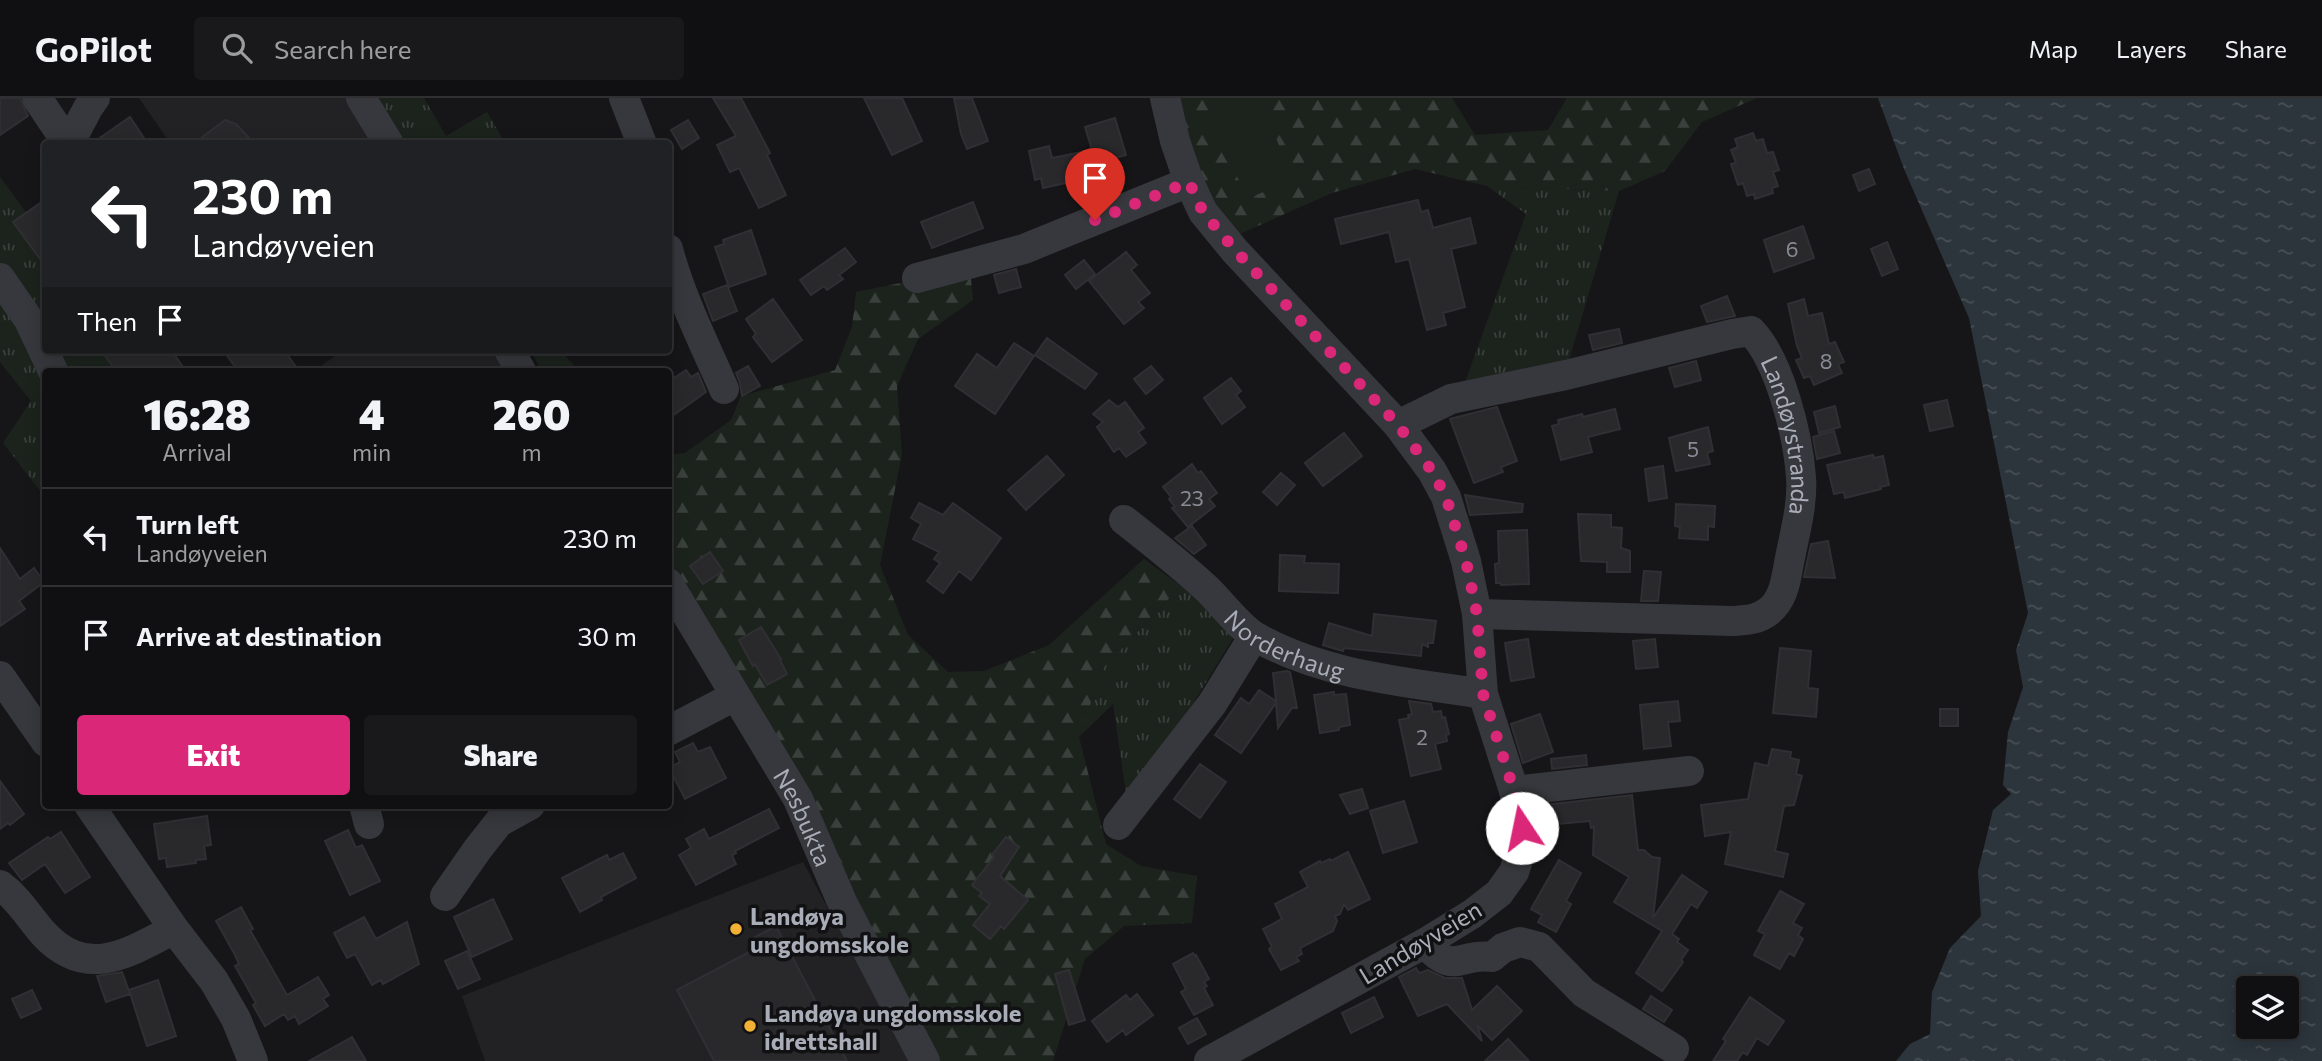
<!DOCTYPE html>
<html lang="en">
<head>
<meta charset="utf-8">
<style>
	:root { --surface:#101012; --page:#19191b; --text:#f1f3f6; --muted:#9c9d9f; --line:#303032; --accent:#db2777 }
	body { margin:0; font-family:Commissioner,sans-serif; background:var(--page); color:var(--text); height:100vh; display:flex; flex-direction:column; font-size:26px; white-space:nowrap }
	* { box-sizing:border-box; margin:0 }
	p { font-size:23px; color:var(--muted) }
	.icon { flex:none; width:38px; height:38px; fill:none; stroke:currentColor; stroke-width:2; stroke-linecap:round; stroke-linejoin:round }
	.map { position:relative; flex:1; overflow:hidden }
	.details { position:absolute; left:42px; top:270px; width:630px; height:441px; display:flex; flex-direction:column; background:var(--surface); border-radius:7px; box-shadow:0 4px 18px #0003,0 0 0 2px var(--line) }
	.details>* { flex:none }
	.guide { position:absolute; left:42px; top:42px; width:630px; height:214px; border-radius:7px; box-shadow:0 4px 18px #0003,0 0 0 2px var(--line); background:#202124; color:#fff; overflow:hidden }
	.fabs { position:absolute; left:2236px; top:878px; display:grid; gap:14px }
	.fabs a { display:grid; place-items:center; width:63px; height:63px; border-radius:7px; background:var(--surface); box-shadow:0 4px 18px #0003,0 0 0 2px var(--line); font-size:35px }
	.pin { position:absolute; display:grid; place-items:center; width:60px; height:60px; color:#fff; margin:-72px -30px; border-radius:50% 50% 50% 0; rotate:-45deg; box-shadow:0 0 7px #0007 }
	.pin .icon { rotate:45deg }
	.me { position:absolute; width:77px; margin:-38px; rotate:349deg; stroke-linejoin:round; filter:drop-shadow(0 0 5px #0008) }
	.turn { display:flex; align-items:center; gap:24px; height:147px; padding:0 35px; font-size:32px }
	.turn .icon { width:91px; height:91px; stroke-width:2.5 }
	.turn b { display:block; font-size:49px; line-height:60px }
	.then { display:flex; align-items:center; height:66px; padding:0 35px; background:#0003; gap:14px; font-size:26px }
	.eta { display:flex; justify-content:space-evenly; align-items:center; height:119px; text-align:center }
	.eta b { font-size:42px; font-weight:800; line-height:49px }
	.action { display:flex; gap:14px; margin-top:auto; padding:14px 35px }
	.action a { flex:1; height:80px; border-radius:7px; background:var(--accent); color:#fff; font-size:28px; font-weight:800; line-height:80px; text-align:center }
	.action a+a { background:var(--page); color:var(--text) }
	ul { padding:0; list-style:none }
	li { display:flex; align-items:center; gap:21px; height:98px; padding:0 35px; border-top:2px solid var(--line) }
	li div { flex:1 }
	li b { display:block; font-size:26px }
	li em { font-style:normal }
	header { display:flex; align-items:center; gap:42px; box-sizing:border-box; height:98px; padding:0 35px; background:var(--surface); border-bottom:2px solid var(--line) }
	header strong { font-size:33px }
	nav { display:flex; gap:38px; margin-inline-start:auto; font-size:24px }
	.search { width:490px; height:63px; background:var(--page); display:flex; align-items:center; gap:18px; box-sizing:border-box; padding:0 24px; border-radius:7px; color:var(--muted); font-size:26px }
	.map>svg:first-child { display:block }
	.built { fill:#222225 }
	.grass { fill:url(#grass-tufts) }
	.forest { fill:url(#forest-firs) }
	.park { fill:#1c231d }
	.water { fill:url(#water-ripples); fill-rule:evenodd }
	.building { fill:#29292c; stroke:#303034; stroke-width:2 }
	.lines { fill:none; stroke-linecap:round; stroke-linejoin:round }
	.minor { stroke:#37383d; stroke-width:30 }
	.route { stroke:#db2777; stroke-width:12; stroke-dasharray:0 21.6 }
	.poi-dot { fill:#f2b134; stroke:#111113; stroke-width:2.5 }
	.labels { text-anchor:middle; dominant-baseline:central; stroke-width:7; stroke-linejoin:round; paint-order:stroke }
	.number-label { font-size:21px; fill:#888b94 }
	.street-label { font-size:24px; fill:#a8adb8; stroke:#111113 }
	.poi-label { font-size:24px; font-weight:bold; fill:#a8adb8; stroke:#111113; text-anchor:start }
</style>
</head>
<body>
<header>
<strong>GoPilot</strong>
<div class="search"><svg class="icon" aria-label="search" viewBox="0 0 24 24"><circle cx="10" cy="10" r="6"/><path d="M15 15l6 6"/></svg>Search here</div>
<nav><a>Map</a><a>Layers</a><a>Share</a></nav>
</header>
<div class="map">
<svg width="2322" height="963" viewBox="0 0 2322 963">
	<defs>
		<pattern id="grass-tufts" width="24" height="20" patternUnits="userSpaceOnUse" patternTransform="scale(1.75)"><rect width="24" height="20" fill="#1c231d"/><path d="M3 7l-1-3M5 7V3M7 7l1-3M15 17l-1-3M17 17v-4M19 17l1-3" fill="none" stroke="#3a403c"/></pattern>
		<pattern id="forest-firs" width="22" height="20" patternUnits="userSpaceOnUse" patternTransform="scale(1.75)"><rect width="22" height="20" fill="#1c231d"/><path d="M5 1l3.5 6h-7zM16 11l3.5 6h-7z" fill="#3a403c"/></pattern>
		<pattern id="water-ripples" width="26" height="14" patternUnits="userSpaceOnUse" patternTransform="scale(1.75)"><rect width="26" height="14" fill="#2c353c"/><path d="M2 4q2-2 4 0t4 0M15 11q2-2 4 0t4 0" fill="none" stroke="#485056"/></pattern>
	</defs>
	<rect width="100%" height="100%" fill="#161618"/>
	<path class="built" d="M139,0H346L375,45H170Z
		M344,252H493L507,273H326L322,267Z
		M803,764L910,963H485L462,898Z"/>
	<path class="grass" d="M378,0H424L446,38L487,14L505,45H405Z
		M0,79L45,140L46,252H128L144,273H46L45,399L3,345L31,303L0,264Z
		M1487,88L1619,93L1569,262L1463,290L1526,116Z
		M530,252H560L579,273H542Z
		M1181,488L1238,532L1146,682L1127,702L1113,606L1079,639L1103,570Z"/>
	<path class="forest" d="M1166,0H1452L1475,37L1548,32L1567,0H1757L1702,24L1665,73L1619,93L1487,88L1415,71L1332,95L1233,139L1161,2Z
		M970,171L973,202L918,241L897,288L902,356L880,467L908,537L948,574L984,573L1049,547L1144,461L1181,488L1103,570L1079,639L1106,746L1141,768L1197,778L1192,825L1124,828L1085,861L1053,963H940L745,603L669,480V357L685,355L731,322L741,298L835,272L852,229L856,194Z"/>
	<path class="park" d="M1237,0H1258L1294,81L1247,101L1208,13Z"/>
	<path class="water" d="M1878,0H2322V963H1896L1910,946L1930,936L1932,894L1950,850L1981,818L1978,773L1993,712L2011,696L2003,687L2008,634L2023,589L2016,552L2028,515L1969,220L1904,71ZM2249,891H2287V929H2249Z"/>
	<path class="building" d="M0,0H20L28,18L0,37Z
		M713,0H741L770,55L767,57L786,97L759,110L739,70L730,74L717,47L736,38Z
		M864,0H902L922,43L892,57Z
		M954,0H972L988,43L967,51L961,36Z
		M130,19L148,46H91Z
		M1115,20L1126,57L1072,72L1075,83L1043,90L1041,80L1035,82L1029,53L1049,48L1052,60L1092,52L1085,29Z
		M225,22L236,26L255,46H193Z
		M688,22L699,40L682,51L671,32Z
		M1753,35L1756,43L1763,41L1767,55L1773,54L1779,72L1773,74L1778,88L1772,90L1773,95L1755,101L1754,96L1747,98L1743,85L1738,87L1731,66L1736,65L1731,52L1738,49L1735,41Z
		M1869,71L1875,86L1859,93L1853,77Z
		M46,101V169L13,124Z
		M1418,102L1421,114L1428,112L1433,130L1470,120L1476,145L1451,151L1465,209L1443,215L1446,227L1427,232L1409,161L1396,164L1389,134L1341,146L1335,121Z
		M973,104L983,130L932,150L921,124Z
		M1803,128L1814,160L1774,174L1764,142Z
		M751,132L766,176L729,189L715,149L724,146L723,142Z
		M1887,144L1898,171L1882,178L1871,151Z
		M845,150L856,164L839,177L843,181L827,192L824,188L811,197L800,182Z
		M1126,154L1137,167L1131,172L1150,195L1138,204L1144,210L1124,226L1089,183Z
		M1084,162L1095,176L1076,191L1065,177Z
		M1016,171L1021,189L999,195L994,177Z
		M727,187L737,213L713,223L703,196Z
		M1727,198L1735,218L1707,224L1701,208Z
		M773,201L802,242L772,264L753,239L756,236L746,221Z
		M1804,201L1808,218L1822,215L1829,246L1835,244L1844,264L1838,266L1842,275L1814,287L1810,278L1804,280L1796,262L1802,260L1797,248L1788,206Z
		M1619,231L1622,245L1593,252L1589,237Z
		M1047,240L1097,276L1085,291L1035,257Z
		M1014,245L1034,258L995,316L955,288L977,256L997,270Z
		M101,252H171L186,273H116Z
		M223,252H284L299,273H238Z
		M1696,263L1701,282L1675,289L1669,270Z
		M748,268L760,288L742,298L740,285L736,275Z
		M1151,268L1163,282L1146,296L1134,281Z
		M686,272L691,279L698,275L706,294L668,321V284Z
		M1231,280L1241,293L1236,297L1245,309L1222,326L1204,300Z
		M1109,302L1118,309L1125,304L1144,330L1138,334L1146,345L1126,359L1119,350L1114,354L1097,329L1103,324L1093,316Z
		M1947,302L1953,328L1930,333L1924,307Z
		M1835,308L1840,329L1819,335L1814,314Z
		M1497,309L1517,363L1501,369L1503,374L1474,385L1450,321Z
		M1615,311L1620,331L1588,339L1592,354L1561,362L1552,328L1559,326L1558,322L1582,316L1583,319Z
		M1708,329L1713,353L1707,355L1710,366L1676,373L1669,340Z
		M1834,333L1840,355L1817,361L1813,339Z
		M1344,335L1362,358L1323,388L1305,365Z
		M1873,357L1874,360L1883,358L1889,387L1880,389L1881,391L1845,400L1844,394L1834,396L1827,367Z
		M1047,358L1064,377L1026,412L1008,392Z
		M1192,366L1198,375L1201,373L1217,395L1209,401L1215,408L1188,429L1172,410L1175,409L1169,401L1171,399L1163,389Z
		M1663,368L1667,400L1649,403L1645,371Z
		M1281,375L1295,387L1277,407L1263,394Z
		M1465,397L1523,406L1522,414L1470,417Z
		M919,405L943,417L953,405L1001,440L971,482L959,473L943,495L927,483L940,465L934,461L939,454L913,441L921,426L911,420Z
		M1676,406L1715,408L1714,429L1708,428V442L1679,440L1680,429L1675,428Z
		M1578,416L1611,417V429L1622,430L1621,450L1630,453V474H1607V464L1581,463Z
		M1192,428L1206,447L1194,456L1175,440Z
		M1527,432L1529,486L1501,487L1500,485H1496L1495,466L1499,465L1498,433Z
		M1828,443L1835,480L1804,479L1811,446Z
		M0,450L20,481L34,470L44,484L19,503L25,511L0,528Z
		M710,454L723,473L703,486L690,468Z
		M1280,457L1305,458L1304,465L1339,466L1338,495L1279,493Z
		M1644,473L1661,474L1658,503H1641Z
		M1374,516L1436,523L1433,545H1428V549L1422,546L1421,558L1344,550L1343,553L1323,547L1329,525L1372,538Z
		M761,529L781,561L780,562L787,576L767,587L755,566L753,568L739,542Z
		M1528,541L1534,579L1511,583L1505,545Z
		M1655,541L1658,569L1636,571L1633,543Z
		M1780,550L1811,553L1808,590L1818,591L1816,619L1773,615Z
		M1287,573L1290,574L1297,610H1292L1278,630L1276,605L1241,655L1215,637L1241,600L1249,606L1259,592L1276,603L1273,575Z
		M1334,594V597L1346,596L1350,627L1339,629V632L1320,635L1314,597Z
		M1409,603L1431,606L1433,614L1441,613L1442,620L1445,619L1449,636L1446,637L1447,643L1435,646L1441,671L1411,678L1399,622L1409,620L1408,617L1412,616Z
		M1678,603L1680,623L1668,624L1671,648L1644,651L1640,607Z
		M1940,611H1958V628H1940Z
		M1540,616L1553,654L1523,665L1511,626Z
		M693,645L698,654L710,649L726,680L685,701L669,670L680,664L675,654Z
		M1772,651L1791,654L1790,660L1799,662L1796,676L1802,678L1794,707L1784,708L1775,753L1788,756L1783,779L1725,766L1731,734L1705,738L1701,707L1748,701L1755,665L1768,668Z
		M1586,657L1587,667L1552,671L1551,661Z
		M1200,666L1226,684L1200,720L1174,701Z
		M0,683L24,716L10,727L8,725L0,731Z
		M1362,691L1368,710L1350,716L1340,697Z
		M1632,697L1638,752H1644L1652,759L1660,760L1653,820L1682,777L1707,794L1697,810L1691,806L1672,836L1679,841L1677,844L1688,852L1681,862L1683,864L1662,893L1636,875L1662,833L1614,804L1629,779L1593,757L1594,729L1591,730L1590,723L1547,727L1545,707Z
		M1404,703L1417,744L1383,755L1370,713Z
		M769,711L779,730L735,753L736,755L732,757L736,766L696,787L679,757L691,750L686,741L704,731L709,741Z
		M207,718L211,747L204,748L206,761L196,762V765L167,769L166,760L159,761L154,726Z
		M348,732L356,750L362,747L380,783L350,797L325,743Z
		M61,734L90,779L65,795L45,766L22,782L9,765L48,739L50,741Z
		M1006,739L1019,749L1000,778L1028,802L1004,831L1001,828L990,841L973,827L990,806L979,798L982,795L972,787L994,759L992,757Z
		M1348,754L1370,801L1348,812L1344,806L1340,816L1335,818L1337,823L1333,833L1300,850L1302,856L1296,859L1299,863L1281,872L1269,851L1272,849L1263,831L1282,821L1275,806L1308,789L1300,774L1320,763L1321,765L1330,761L1331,763Z
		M623,755L636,780L601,799L602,802L580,814L562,780L607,757L609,762Z
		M1559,762L1581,775L1566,803L1571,806L1556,834L1538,824L1542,817L1531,811Z
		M1780,793L1804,806L1793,825L1802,830L1798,837L1803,841L1794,858L1789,855L1780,871L1754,857L1765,836L1758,833Z
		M493,801L512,841L472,859L454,819Z
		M241,809L253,831L250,832L287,897L318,879L329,897L323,901L328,908L299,926L295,918L288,922L284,916L265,928L253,907L256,905L235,868L239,866L235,857L216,823Z
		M364,819L376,841L407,824L419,866L383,886L381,882L372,887L355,856L347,860L334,835Z
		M776,828L847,963H714L677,892L757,850L753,840Z
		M467,853L480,881L458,891L445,863Z
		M1193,855L1195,858L1196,857L1209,881L1204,884L1207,888L1204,890L1213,907L1194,917L1181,894L1186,891L1173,866Z
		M1416,870L1419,875L1428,872L1445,880H1462L1472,912L1497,888L1522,913L1492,942L1477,927L1482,943L1447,906L1418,918L1399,879Z
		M1069,872L1085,922L1069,927L1055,876Z
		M122,874L130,896L106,904L97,878Z
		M158,882L176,938L147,948L129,892Z
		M32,892L41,911L21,920L12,901Z
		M1137,896L1153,917L1126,937L1123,932L1107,944L1092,923L1126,897L1130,902Z
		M1651,898L1672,912L1664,924L1643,911Z
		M1374,899L1383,919L1351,935L1342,915Z
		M1750,899L1784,923L1768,947L1757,940L1747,957L1743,954L1737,963H1713L1726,943L1723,941Z
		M1197,920L1206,936L1188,946L1179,930Z
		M352,939L366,963H309Z
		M1508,941L1529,963H1485Z"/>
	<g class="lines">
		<g class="minor">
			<path d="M37,0L68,46"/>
			<path d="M361,0L389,46"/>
			<path d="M624,0L642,46"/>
			<path d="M1165,0L1175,43L1189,84L1203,114L1235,153L1398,327L1432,373L1446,399L1466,463L1477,516L1483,596L1514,693L1522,730V750L1514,774L1499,795L1472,816L1425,845L1209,963"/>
			<path d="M69,46L88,10L95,0"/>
			<path d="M668,151C681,200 704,245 724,291"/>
			<path d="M0,180L29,222L53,273"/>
			<path d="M917,180L1024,151L1189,84"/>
			<path d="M509,252L521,273"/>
			<path id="s1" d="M1398,327L1451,301L1566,277L1732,236L1751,233C1780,263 1798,338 1801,379C1803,406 1795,434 1790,460C1786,479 1785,500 1769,513C1758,522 1746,522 1733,523L1477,516"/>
			<path id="s2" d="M1124,422C1152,444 1180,466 1206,490C1221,504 1239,529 1256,539C1324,578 1408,584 1483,596"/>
			<path id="s3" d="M668,485L798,701L842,804L925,963"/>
			<path d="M0,578L46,644"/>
			<path d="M668,633L735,598"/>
			<path d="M1514,693L1689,673"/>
			<path d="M89,707L174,831L214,883L236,921L253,963"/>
			<path d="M364,707L369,726"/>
			<path d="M1118,727L1212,606L1254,538"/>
			<path d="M0,787C18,800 29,819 43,835C86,882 127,856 174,831"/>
			<path d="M445,798L477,752L499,724L530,707"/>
			<path d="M1425,845C1453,879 1461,854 1492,859L1503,850L1520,844L1539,849L1584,895L1674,951"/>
		</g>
	</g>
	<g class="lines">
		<path class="route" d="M1095,122L1189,84L1203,114L1236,153L1398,327L1432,373L1446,399L1466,463L1477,516L1483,596L1514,693L1522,730"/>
	</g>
	<g class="poi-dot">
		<circle cx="736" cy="831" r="7"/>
		<circle cx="750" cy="928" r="7"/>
	</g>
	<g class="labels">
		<g class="number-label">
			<text x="1792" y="150">6</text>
			<text x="1826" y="262">8</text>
			<text x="1693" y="350">5</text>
			<text x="1192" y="399">23</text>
			<text x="1422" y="638">2</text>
		</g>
		<g class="street-label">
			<text stroke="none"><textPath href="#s1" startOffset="480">Landøystranda</textPath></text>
			<text stroke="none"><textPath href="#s2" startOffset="206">Norderhaug</textPath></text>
			<text stroke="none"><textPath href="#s3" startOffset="271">Nesbukta</textPath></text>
			<text transform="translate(1420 844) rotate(-31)">Landøyveien</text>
		</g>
		<g class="poi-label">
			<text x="750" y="817">Landøya<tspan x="750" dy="28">ungdomsskole</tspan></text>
			<text x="764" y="914">Landøya ungdomsskole<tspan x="764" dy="28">idrettshall</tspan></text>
		</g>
	</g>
</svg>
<div class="fabs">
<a><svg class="icon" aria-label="layers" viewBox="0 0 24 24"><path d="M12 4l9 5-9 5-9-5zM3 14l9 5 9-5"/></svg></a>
</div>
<div class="pin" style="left:1095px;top:122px;background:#d93025"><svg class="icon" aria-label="arrive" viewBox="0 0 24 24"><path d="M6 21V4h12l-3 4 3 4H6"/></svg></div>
<svg class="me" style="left:1522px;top:730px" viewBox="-20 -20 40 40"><circle r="19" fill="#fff"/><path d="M0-13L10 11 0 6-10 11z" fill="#db2777"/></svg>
<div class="guide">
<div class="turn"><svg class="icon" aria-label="left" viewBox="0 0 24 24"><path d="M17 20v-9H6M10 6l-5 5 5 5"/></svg><div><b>230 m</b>Landøyveien</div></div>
<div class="then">Then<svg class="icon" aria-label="arrive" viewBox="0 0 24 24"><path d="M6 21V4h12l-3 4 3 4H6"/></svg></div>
</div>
<section class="details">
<div class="eta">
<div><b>16:28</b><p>Arrival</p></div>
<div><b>4</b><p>min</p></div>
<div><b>260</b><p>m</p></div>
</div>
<ul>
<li><svg class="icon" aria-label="left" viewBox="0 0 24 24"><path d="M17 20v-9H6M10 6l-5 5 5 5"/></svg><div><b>Turn left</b><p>Landøyveien</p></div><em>230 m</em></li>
<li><svg class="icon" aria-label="arrive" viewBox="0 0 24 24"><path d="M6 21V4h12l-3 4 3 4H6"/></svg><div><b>Arrive at destination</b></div><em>30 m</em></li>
</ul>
<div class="action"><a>Exit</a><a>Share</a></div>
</section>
</div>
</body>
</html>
